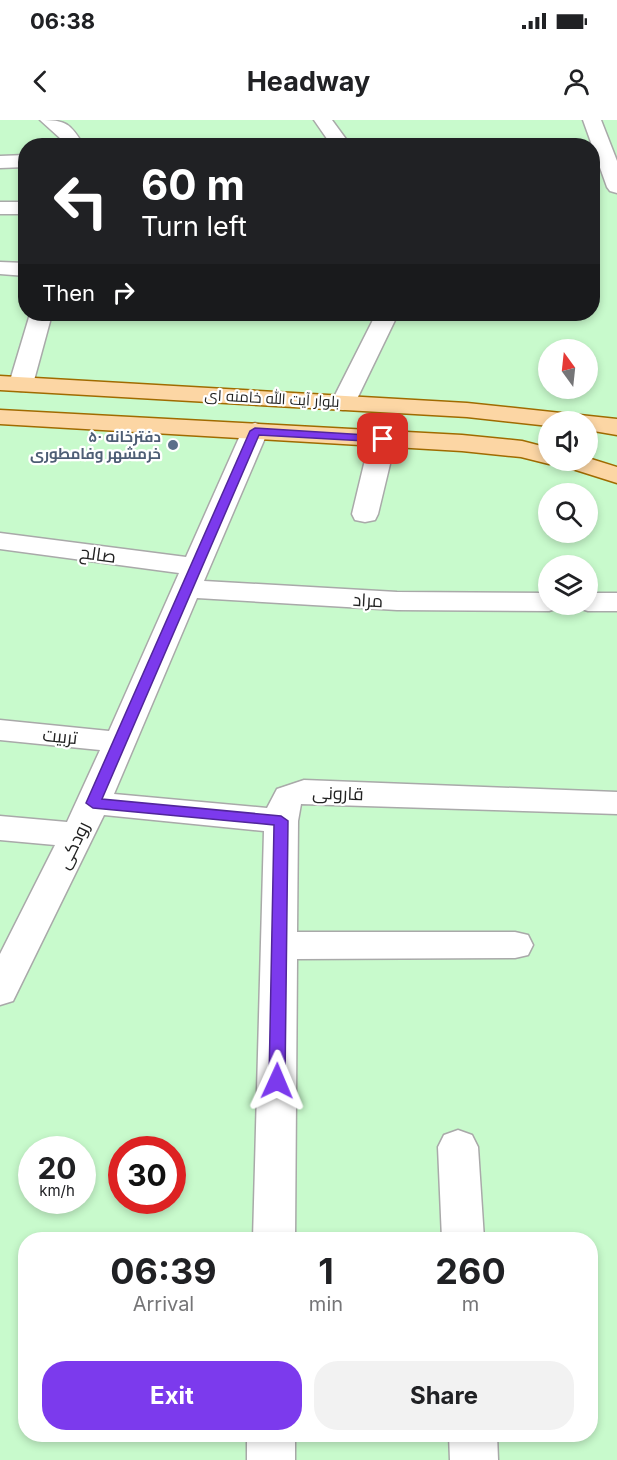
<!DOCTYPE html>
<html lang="en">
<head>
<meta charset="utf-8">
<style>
	:root { --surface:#fff; --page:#f2f2f2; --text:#202124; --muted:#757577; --accent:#7c3aed }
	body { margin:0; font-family:Inter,Cairo,sans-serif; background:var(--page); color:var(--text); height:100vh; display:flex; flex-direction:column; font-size:22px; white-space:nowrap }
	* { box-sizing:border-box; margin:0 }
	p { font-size:20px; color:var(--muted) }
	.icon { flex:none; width:33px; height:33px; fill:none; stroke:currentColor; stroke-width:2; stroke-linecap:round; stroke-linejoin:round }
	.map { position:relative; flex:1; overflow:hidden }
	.drawer { position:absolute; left:18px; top:1112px; width:580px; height:210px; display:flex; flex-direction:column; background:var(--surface); border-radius:24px; box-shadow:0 3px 9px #0003 }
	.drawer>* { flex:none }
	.guide { position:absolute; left:18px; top:18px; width:582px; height:183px; border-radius:24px; box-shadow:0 3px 9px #0003; background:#202124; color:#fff; overflow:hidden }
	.needle { width:39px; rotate:345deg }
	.buttons { position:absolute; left:538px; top:219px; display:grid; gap:12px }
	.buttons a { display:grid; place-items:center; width:60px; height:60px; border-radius:50%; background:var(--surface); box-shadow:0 3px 9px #0003; font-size:30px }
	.speed { position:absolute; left:18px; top:1016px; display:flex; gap:12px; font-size:30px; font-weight:700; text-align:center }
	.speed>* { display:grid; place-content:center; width:78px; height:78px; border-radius:50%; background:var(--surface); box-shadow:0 3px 9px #0003; line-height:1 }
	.speed small { font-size:15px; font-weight:400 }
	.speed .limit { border:9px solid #d22; background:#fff; color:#111 }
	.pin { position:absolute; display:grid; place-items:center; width:51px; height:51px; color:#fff; margin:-26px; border-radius:12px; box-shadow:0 3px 9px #0006 }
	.me { position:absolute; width:66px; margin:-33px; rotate:1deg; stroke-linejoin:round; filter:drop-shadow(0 0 4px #0008) }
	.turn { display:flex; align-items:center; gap:21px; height:126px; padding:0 24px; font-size:27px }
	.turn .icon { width:78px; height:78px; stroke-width:2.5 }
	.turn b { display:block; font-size:42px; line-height:51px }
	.then { display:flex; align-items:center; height:57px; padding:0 24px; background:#0003; gap:12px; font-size:22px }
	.eta { display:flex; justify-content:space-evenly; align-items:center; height:102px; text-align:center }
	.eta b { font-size:36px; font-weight:700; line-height:42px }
	.cta { display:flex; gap:12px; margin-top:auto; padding:12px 24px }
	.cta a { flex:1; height:69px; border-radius:24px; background:var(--accent); color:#fff; font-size:24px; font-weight:700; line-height:69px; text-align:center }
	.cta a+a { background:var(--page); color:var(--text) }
	.status { display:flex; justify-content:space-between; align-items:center; height:42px; padding:0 30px; background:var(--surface); direction:ltr }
	.status svg { height:16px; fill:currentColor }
	header { display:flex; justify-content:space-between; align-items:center; height:78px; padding:0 24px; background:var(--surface); font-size:27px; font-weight:700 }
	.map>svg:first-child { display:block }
	.park { fill:#c8facc; fill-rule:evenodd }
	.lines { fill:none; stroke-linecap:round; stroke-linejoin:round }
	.minor-casing { stroke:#a9a9a9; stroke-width:3 }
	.major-casing { stroke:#a06b00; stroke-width:3 }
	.minor { fill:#fff; fill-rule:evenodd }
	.major { fill:#fcd6a4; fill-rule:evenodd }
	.route { fill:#7c3aed; stroke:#51269a; stroke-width:1.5 }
	.service-dot { fill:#5c6f8a; stroke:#fff; stroke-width:2 }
	.labels { text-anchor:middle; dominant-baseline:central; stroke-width:4.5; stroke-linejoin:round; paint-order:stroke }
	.far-street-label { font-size:15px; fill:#222; stroke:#fff }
	.far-service-label { font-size:15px; font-weight:bold; fill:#4e5e75; stroke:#fff; text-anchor:end }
	.street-label { font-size:18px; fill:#222; stroke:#fff }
</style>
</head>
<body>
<div class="status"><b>06:38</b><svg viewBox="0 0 49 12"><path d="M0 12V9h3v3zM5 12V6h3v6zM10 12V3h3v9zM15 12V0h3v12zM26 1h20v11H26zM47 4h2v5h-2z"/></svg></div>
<header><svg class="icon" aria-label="back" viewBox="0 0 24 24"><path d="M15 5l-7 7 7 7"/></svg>Headway<svg class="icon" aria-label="person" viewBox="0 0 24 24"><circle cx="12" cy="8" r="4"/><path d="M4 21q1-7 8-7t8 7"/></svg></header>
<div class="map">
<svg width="617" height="1340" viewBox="0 0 617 1340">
	<rect width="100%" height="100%" fill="#f2efe9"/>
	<path class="park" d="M0,0H617V1340H0ZM26,26H592V194H26ZM549,230H588V268H549ZM549,302H588V340H549ZM549,374H588V412H549ZM549,446H588V484H549ZM32,1029H82V1080H32ZM122,1029H172V1080H122ZM26,1119H591V1314H26Z"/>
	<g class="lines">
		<defs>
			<path id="minor" d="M40,0C66,0 70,3 84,26H65L61,19Z
				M314,0H332L351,26H332Z
				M583,0H601L617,41V73L610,71L607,67Z
				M26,35V47L0,48V36Z
				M0,82H26V94H0Z
				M0,142L26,143V156L0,154Z
				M30,194H52L33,264L30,269L21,271L12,269L9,264Z
				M376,194H398L355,283L352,288L343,290L334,288L331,283Z
				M255,303L264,306L268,311L204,461L397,472L549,473V484H562L559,488L549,491L397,490L197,478L114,674L267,688L277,669L304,660L617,672V694L301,684L298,701L297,812H515L528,815L533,825L528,835L515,838L297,839L295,1119H253L264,711L104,695L13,881L0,885V834L55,725L0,720V696L67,702L100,630L0,620V600L109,611L179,453L0,429V413L186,437L242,311L246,306Z
				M383,311L392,314L396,319L378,394L375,400L365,402L355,400L352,394L370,319L374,314Z
				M588,473H617V491H588L578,488L575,484H588Z
				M458,1010L472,1015L478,1027L484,1119H442L438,1027L444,1015Z
				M247,1314H295V1340H247Z
				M449,1314H497L498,1340H450Z"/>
			<path id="major" d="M0,256L467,283L617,299V315L588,310V302H549V306L467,297L0,270Z
				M0,290L462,315L522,321L549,328V340H588V338L617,347V363L560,345L557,342L549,344L521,337L462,331L0,304Z"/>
		</defs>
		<use href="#minor" class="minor-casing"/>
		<use href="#major" class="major-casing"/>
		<use href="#minor" class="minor"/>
		<use href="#major" class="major"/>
	</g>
	<path class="route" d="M255,308L383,316L388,319L383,322L259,315L102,679L281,696L288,701L285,961L283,966L277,968L271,966L269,961L274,705L93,688L86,683L250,311Z"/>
	<circle class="service-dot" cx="173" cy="325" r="6"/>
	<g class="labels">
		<g class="far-street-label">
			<text transform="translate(272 278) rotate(3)">بلوار آیت الله خامنه ای</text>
		</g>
		<g class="far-service-label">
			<text x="161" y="316">دفترخانه ۵۰<tspan x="161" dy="17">خرمشهر وفامطوری</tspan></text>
		</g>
		<g class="street-label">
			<text transform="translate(98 434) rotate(8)">صالح</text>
			<text transform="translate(368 480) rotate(3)">مراد</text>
			<text transform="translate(60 616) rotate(6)">تربیت</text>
			<text transform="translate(338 673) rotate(2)">قارونی</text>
			<text transform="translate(73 725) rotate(-64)">رودکی</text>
		</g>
	</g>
</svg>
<div class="buttons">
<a><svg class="needle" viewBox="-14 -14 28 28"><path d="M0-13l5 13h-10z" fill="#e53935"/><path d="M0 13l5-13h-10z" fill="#757577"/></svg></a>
<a><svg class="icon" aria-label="sound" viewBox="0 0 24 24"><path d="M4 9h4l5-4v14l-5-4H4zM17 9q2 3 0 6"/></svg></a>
<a><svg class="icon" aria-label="search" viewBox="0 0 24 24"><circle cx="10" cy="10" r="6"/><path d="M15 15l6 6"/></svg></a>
<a><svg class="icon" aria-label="layers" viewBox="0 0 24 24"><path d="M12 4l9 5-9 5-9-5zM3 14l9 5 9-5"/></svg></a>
</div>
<div class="speed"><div>20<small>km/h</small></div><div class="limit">30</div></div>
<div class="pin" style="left:383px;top:319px;background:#d93025"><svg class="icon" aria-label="arrive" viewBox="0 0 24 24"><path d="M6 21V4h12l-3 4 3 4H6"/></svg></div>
<svg class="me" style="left:277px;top:961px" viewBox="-20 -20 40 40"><path d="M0-17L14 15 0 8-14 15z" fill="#7c3aed" stroke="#fff" stroke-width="4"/></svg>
<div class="guide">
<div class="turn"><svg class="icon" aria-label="left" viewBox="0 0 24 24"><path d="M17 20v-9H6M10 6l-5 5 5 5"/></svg><div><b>60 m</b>Turn left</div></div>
<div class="then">Then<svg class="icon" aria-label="right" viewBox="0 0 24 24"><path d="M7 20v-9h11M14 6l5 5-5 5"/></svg></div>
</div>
<section class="drawer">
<div class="eta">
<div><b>06:39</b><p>Arrival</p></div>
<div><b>1</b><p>min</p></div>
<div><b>260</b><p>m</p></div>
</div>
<div class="cta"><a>Exit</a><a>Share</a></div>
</section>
</div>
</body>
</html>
